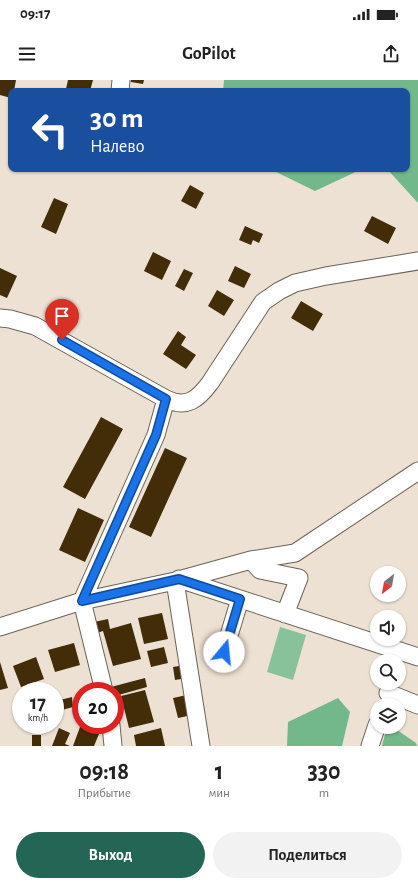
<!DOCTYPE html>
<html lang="ru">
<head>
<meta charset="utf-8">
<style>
	:root { --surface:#fff; --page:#f2f2f2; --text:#222; --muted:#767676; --accent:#246655 }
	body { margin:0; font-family:"Alegreya Sans",sans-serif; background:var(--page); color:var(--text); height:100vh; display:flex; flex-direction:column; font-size:15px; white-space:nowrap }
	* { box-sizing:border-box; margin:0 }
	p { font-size:13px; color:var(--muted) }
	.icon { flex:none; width:22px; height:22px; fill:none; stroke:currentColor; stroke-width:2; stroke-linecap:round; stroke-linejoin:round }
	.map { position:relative; height:666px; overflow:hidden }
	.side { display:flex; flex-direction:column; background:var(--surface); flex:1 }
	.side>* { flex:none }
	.banner { position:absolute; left:8px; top:8px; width:402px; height:84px; border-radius:8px; box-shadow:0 1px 3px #0004; background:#1a4fa0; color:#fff; overflow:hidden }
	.needle { width:26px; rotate:211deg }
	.controls { position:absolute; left:370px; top:486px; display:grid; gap:8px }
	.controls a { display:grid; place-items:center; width:36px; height:36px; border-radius:50%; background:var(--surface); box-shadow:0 1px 3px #0004; font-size:20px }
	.speed { position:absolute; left:12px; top:602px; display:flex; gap:8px; font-size:20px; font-weight:700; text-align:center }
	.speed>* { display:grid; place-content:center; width:52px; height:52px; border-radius:50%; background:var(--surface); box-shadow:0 1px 3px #0004; line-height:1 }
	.speed small { font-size:10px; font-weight:400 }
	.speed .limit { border:6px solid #d22; background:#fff; color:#111 }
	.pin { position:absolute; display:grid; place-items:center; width:34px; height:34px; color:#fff; margin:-41px -17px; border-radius:50% 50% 50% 0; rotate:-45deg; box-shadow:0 0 4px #0007 }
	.pin .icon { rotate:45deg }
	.me { position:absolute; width:44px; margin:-22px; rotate:17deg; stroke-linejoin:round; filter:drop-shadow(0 0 3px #0008) }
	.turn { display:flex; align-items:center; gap:14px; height:84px; padding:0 16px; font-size:18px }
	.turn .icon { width:52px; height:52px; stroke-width:2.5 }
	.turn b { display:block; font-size:28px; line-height:34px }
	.eta { display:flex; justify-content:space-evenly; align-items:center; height:68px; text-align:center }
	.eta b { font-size:24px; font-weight:600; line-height:28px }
	.button { display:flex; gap:8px; margin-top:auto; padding:8px 16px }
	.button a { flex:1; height:46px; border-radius:24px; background:var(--accent); color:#fff; font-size:16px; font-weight:600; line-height:46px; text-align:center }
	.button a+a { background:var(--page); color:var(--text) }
	.status { display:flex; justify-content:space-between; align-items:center; height:28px; padding:0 20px; background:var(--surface); direction:ltr }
	.status svg { height:11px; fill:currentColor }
	header { display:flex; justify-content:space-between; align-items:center; height:52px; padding:0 16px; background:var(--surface); font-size:18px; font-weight:600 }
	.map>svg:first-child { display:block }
	.green { fill:#87c29b }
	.forest { fill:#72b88b }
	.building { fill:#432d09 }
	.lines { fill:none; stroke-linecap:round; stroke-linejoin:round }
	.minor-casing { stroke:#6d6356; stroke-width:19 }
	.minor { stroke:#fff; stroke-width:17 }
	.route-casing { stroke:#114b97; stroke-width:10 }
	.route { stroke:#1a73e8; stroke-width:7 }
</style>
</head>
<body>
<div class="status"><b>09:17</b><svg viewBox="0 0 49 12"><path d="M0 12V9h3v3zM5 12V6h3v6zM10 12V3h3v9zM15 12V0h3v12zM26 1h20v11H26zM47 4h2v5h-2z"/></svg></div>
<header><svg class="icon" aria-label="menu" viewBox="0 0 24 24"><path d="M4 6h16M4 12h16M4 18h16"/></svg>GoPilot<svg class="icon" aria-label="share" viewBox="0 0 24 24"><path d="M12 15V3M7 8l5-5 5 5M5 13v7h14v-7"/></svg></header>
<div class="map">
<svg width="418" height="666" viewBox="0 0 418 666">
	<rect width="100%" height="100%" fill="#ece1d2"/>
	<path class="green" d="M280,547L306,555L293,600L267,592Z"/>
	<path class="forest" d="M224,0H418V123L387,89H407V11H223Z
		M270,89H362L315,111Z
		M338,618L350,632L342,666H287L288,642Z
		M397,650L416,663L417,666H382L385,654Z"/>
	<path class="building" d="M0,0H16L14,11H11V18L0,15Z
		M68,0H93L90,11L66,9Z
		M131,0H144L143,4L131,2Z
		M190,105L204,113L196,129L181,121Z
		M54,118L68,124L56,154L41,147Z
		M372,136L396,148L388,164L364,151Z
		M245,146L263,154L259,163L253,160L251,165L239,160Z
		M153,172L171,181L162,200L144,191Z
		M235,186L251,194L244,208L228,201Z
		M0,188L17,196L7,218L0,215Z
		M184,189L193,193L184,211L175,206Z
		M217,210L234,220L224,236L208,226Z
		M301,221L323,234L313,251L291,238Z
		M178,251L186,257L181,265L196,275L186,289L163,274Z
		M101,337L123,349L85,419L63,407Z
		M165,368L187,378L151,457L129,447Z
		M78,428L104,440L85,482L59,470Z
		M162,533L168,559L144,564L138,538Z
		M108,539L110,549L131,543L141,579L113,586L103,551L97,553L94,542Z
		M74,563L80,585L55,592L48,570Z
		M164,567L168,583L151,587L147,571Z
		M36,577L44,599L21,607L13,586Z
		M0,582L8,608L0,610Z
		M185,585L187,598L175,600L173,587Z
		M145,598L147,607L115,616V611H112L111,607Z
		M145,610L154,642L129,648L121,616Z
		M187,615L192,635L178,638L173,618Z
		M72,617L73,627L62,630L60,620Z
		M80,647L99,654L94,666H73Z
		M59,648L70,653L65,664L70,666H52Z
		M161,648L165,666H136L134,655Z
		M32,655H41V666H32Z"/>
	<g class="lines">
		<defs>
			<path id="minor" d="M120,11L121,0
				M0,238L10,239L35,246L166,319C187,329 198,319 210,303L263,222L279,211L295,203L326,196L418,181
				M251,480L260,490L299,498L285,534
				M179,499L418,577
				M175,501L201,666
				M0,547L82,521L175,501L251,480L295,473L418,391
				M224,572L240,519
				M104,611L82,521L156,355L166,319
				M388,613L418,625
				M111,645L113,666
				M370,666L377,645"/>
		</defs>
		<use href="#minor" class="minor-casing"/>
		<use href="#minor" class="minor"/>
	</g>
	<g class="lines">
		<defs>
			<path id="route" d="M62,260L166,319L156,355L82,521L179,499L240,519L224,572"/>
		</defs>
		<use href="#route" class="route-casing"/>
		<use href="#route" class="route"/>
	</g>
</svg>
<div class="controls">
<a><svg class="needle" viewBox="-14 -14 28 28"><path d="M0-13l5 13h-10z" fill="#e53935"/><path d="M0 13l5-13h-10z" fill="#767676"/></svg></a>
<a><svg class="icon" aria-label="sound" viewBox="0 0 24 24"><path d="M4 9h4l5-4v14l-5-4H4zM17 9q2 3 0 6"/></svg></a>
<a><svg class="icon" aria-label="search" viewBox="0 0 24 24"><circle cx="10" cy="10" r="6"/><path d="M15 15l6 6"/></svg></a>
<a><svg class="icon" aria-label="layers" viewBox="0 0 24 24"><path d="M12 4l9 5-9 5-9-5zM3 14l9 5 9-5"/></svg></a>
</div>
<div class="speed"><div>17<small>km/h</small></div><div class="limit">20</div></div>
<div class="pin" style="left:62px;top:260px;background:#d93025"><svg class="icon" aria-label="arrive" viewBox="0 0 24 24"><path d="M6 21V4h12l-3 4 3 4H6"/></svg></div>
<svg class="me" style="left:224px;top:572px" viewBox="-20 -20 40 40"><circle r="19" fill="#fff"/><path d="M0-13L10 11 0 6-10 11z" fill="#1a73e8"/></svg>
<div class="banner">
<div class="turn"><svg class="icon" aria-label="left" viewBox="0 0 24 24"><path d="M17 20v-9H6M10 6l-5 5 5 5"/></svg><div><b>30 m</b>Налево</div></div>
</div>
</div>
<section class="side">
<div class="eta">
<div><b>09:18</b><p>Прибытие</p></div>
<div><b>1</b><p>мин</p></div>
<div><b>330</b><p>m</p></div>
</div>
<div class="button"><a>Выход</a><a>Поделиться</a></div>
</section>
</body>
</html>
